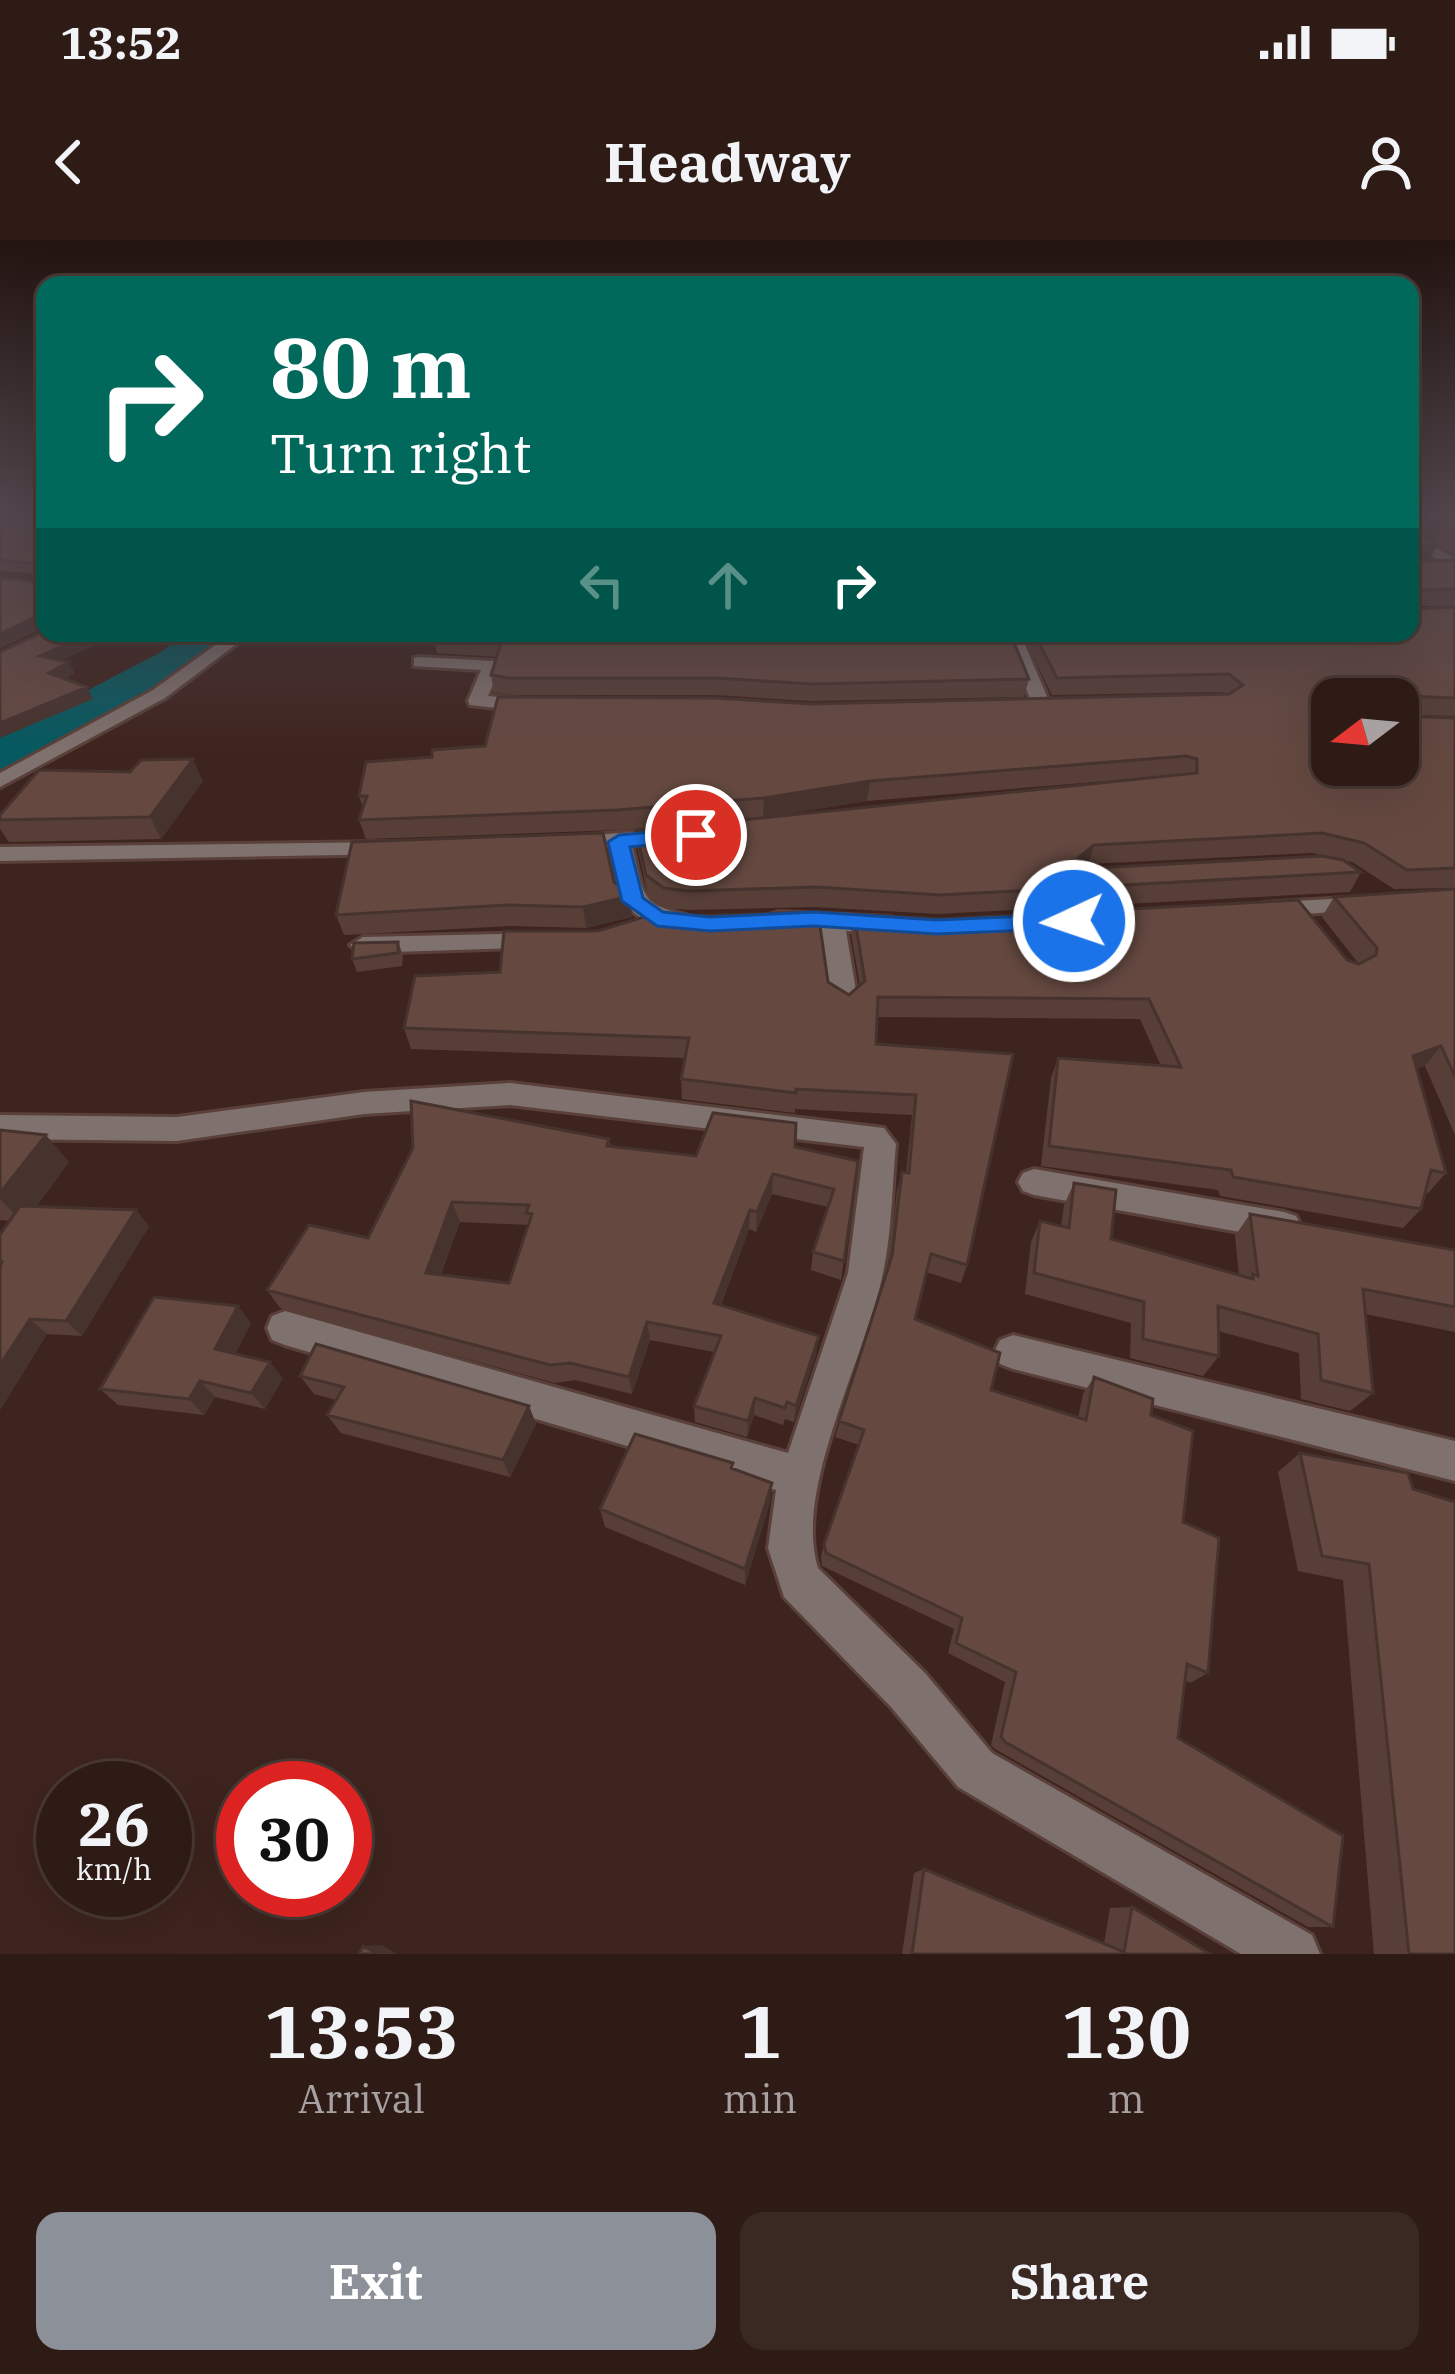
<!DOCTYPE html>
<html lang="en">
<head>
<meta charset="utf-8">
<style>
	:root { --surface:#2e1b16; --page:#3a2823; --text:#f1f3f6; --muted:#a7a1a1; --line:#493935; --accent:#8c9099 }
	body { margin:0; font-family:"IBM Plex Serif",serif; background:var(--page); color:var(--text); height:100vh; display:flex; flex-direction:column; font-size:45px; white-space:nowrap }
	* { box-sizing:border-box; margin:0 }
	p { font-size:39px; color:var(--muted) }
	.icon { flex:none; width:66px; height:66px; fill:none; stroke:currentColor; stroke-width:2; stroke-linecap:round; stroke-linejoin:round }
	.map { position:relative; height:1714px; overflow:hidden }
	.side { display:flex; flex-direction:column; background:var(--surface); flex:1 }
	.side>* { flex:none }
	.hud { position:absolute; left:36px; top:36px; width:1383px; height:366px; border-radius:24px; box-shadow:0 12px 48px #0002,0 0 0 3px var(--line); background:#00695c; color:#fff; overflow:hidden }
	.needle { width:78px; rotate:254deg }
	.buttons { position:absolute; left:1311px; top:438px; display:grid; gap:24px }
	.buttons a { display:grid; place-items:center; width:108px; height:108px; border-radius:24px; background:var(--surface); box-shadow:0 12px 48px #0002,0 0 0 3px var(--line); font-size:60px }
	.speed { position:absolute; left:36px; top:1521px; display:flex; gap:24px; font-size:60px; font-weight:700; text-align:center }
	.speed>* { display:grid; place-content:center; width:156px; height:156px; border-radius:50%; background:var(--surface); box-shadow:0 12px 48px #0002,0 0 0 3px var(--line); line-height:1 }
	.speed small { font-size:30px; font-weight:400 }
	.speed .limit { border:18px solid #d22; background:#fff; color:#111 }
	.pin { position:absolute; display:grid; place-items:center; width:102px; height:102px; color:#fff; margin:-51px; border:6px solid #fff; border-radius:50%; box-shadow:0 3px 12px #0007 }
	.me { position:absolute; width:132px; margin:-66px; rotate:267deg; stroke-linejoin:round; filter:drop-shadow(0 0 9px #0008) }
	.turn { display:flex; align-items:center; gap:42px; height:252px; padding:0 36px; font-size:54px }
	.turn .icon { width:156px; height:156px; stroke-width:2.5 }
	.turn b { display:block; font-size:84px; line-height:102px }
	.lanes { display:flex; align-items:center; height:114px; padding:0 36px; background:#0003; justify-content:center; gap:60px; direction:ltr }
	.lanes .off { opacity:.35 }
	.eta { display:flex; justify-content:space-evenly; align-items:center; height:204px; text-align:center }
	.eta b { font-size:72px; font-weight:700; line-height:84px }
	.cta { display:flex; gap:24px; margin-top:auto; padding:24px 36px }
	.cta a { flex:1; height:138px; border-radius:24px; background:var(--accent); color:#fff; font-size:48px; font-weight:700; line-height:138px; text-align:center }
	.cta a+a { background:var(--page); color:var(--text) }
	.status { display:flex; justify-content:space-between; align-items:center; height:84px; padding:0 60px; background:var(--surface); direction:ltr }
	.status svg { height:33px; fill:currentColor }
	header { display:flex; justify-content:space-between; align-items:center; height:156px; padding:0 36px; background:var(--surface); font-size:54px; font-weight:700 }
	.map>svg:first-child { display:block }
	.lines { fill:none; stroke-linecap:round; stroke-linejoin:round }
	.river { fill:#065960; fill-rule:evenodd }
	.minor-casing { stroke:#59403a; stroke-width:6 }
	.minor { fill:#7f716d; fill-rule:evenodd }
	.wall { fill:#573f38; fill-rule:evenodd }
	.shaded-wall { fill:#47332e }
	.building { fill:#654941; stroke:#47332e; stroke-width:3; fill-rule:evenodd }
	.route { fill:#1a73e8; stroke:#114b97; stroke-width:3 }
</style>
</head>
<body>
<div class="status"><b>13:52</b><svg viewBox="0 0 49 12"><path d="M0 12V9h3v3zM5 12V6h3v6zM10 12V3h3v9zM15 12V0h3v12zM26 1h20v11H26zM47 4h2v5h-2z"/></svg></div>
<header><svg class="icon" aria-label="back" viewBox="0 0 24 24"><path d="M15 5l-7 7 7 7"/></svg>Headway<svg class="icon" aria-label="person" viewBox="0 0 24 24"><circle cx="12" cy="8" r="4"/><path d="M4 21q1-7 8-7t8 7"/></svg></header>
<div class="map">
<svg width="1455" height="1714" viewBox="0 0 1455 1714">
	<rect width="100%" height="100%" fill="#3e241e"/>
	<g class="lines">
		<path class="river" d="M186,393H233L191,430L18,527L0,531V496L161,412Z"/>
		<defs>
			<path id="minor" d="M1410,291L1455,320V331L1410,301Z
				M232,393H251L165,458L0,547V533L153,450Z
				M1004,393H1020L1051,466L1049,470L1013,473L1004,467L1031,461Z
				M420,417L494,421L499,431L488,456L533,460L542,466L533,472L470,465L468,461L481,430L414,426V418Z
				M677,589L688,596L685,601L632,606C646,663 639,663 697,678L700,683L688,691C624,682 622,666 609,608L564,611L553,604L564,597Z
				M390,602L398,604V614L0,621V607Z
				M1365,657L1374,659V669L1263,677L1251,670L1263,663Z
				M778,672L892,677L905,685L892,693L846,691L858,762L844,771L830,762L821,690L769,685L766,680L769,675Z
				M542,693L551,695L555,701L551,707L363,713L350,705L363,697Z
				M510,843L884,888L896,904C892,946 892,992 883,1033C867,1115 793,1250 818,1328L925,1433L992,1513L1312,1695L1320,1714H1241L958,1547L891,1467L784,1357L768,1308L776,1250L285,1105L272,1100L267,1088L272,1076L285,1071L788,1213L848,1033L864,907L510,865L364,874L177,901L0,899V875L177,877L364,852Z
				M1034,929L1284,972L1296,976L1301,986L1296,996L1284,1000L1034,955L1023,951L1018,942L1023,933Z
				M1013,1095L1455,1201V1241L1013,1129L1000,1124L994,1112L1000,1100Z"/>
		</defs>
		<use href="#minor" class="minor-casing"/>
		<use href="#minor" class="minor"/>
	</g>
	<path class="wall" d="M45,271V387L0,408V338L39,342L44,337V334L0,331V278Z
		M1410,271H1455V315L1437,305L1429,320H1455V366H1418L1419,369L1455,367V476L1405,475L1455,478V648L1394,649L1352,622L1312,613L1089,624L1095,628L1361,632L1350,652L937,674L814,667L689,670L666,668L648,655L638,611L636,591L1179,535L867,561L763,578L619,590L366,599L359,580L363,568L359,556L432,517L485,506L812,464L1225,454L1222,452L1052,455L1022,393H1410Z
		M436,393L1029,439L1024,457L811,461L716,455H512L494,453L491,435L497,417L437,413L433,396Z
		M130,532L203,541L161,599L9,602L0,589V575Z
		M614,642L632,677L586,688L511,686L344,695L336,675Z
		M1455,649V895L1425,826L1416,829L1446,933L1428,953L1425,952L1421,969L1403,988L1220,956L1218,950L1041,926L1051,838L1058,818L1161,826L1140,779L877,777L876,804L1013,814L967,1025L961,1043L926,1032L915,1079L991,1150L1078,1178L1083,1154L1094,1137L1151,1175L1183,1282L1208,1433L1190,1443L1185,1440L1178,1498L1333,1687H1308L995,1509L991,1505L1005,1442L948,1413L954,1389L822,1326L821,1317L824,1304L859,1205L835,1197L888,1027L897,951L902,932L906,933L912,875L795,869V873L682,859L681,839L685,818L411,809L404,788L828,742L849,755L860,746L851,694L854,674L1347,720L1359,724L1322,677L1334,657Z
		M398,702L403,715L402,726L357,732L352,719Z
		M0,890L69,922L36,967L149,986L82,1096L47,1094L0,1170V995L10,981L0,980Z
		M609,899L611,906L696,916L795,907L858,921L841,1040L811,1030L813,1012L828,967L772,954L756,992L749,989L721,1065L816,1114L794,1182L785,1179L783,1185L754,1175L747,1197L695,1182L694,1166L714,1112L650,1100L632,1154L575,1140L555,1143L280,1068L267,1050L368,998L413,908ZM460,982L529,985L509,1043L441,1034Z
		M1074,943L1111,999L1239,1035L1235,996L1250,974L1455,1010V1092L1365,1074L1373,1153L1350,1171L1301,1159L1299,1113L1218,1091L1219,1116L1203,1136L1130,1118L1131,1083L1025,1054L1031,1002L1040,981L1061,986L1064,965Z
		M238,1066L251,1083L235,1114L283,1138L265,1169L215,1157L204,1175L118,1165L100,1149Z
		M300,1136L529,1166L536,1184L510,1237L341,1193L327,1175L336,1160L314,1154Z
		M1300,1213L1408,1233L1455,1714H1374L1343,1340L1298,1331L1278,1232Z
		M733,1223V1229L772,1243L770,1262L745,1345L605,1287L600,1269Z
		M924,1629L1104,1704L1110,1668L1132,1667L1210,1714H902L914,1633Z"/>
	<path class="shaded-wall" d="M1437,305L1429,320L1410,323L1414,307Z
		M37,376L43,387L0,408V394Z
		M92,393H123L46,427L40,416Z
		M69,422L75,433L55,445L49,433Z
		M87,447L93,459L0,498V483Z
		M193,519L203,541L161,599L150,577Z
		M870,541L867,561L763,578L764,558Z
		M1094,605L1088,625L1078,618Z
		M630,656L632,677L586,688L583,667Z
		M1441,806L1425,826L1397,836L1413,816Z
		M46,895L69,922L24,983L0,959V953Z
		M773,934L772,954L756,992L757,972Z
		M452,962L460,982L434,1051L426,1033Z
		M136,970L149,986L82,1096L66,1081Z
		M750,970L749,989L714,1082V1063Z
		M238,1066L251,1083L229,1125L215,1109Z
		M30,1079L47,1094L0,1170V1125Z
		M647,1082L650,1100L632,1154L629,1137Z
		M819,1096L816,1114L794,1182L796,1166Z
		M270,1122L283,1138L265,1169L251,1153Z
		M200,1141L215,1157L204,1175L189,1159Z
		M755,1158L754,1175L747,1197L748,1181Z
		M529,1166L536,1184L510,1237L503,1220Z
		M772,1243L770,1262L745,1345V1329Z
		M382,1705L397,1714H377L363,1706Z"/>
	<path class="building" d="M32,271H45V377L37,376L0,394V338L39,342L44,337L43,325L0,320V278Z
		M1410,271H1455V295L1414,273L1415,289L1437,305L1414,307L1415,321L1455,320V349L1418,350L1414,354L1419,369L1455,367V458L1408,456L1403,461L1405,476L1455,478V628L1407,630L1364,603L1322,593L1094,605L1078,618L1095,628L1322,616L1343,620L1361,632L941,655L816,647L688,651L664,648L646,635L636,591L1197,533V519L1186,516L870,541L764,558L617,570L359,580L367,556H359L366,522L432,517V510L485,506L498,457L716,458L812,464L1229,454L1243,445L1229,434L1057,438L1034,393H1410ZM1332,459H1398V525H1332Z
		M45,391V393H92L40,416L69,422L49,433L87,447L0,483V412Z
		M436,393H1010L1029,439L812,444L716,438H509L491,435L502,400L433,396Z
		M193,519L150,577L0,580V575L39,530L130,532L141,520Z
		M603,593L614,642L630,656L583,667L507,665L336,675L352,602Z
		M1455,649V837L1441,806L1413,816L1446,933L1431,930L1421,969L1233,937L1231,930L1049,906L1058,818L1181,827L1149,759L878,757L876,804L1013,814L967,1025L931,1014L915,1079L1000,1113L991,1150L1086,1180L1094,1137L1153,1159L1151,1175L1193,1191L1183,1282L1219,1298L1208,1433L1187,1424L1178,1498L1343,1596L1333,1687L1005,1502L1001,1497L1016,1432L956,1403L962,1378L826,1313L824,1304L864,1190L839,1181L892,1016L902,932L909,933L916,855L796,849V853L681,839L689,798L404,788L415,736L500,732L504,691H598L660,672L688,676L818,672L828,742L849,755L865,741L854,674L941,679L1298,660L1347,720L1359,724L1376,715L1377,708L1334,657Z
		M398,702V713L352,719L354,703Z
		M411,861L609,899L607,906L696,916L713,873L796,883L795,907L858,921L844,1021L813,1012L834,949L773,934L757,972L750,970L714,1063L819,1096L796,1166L787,1162L785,1168L755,1158L748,1181L694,1166L721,1096L647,1082L629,1137L570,1123L550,1125L267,1050L309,985L368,998L413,908ZM452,962L529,965L526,973L532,974L509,1043L426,1033Z
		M0,890L46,895L0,953Z
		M1074,943L1116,950L1111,999L1253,1039V1034L1258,1036L1250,974L1455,1010V1067L1363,1049L1373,1153L1321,1140L1318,1094L1218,1066L1219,1116L1143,1099L1144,1062L1034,1033L1040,981L1069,988Z
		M20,966L136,970L66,1081L30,1079L0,1125V1026L2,1022H0V995Z
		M154,1057L238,1066L215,1109L270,1122L251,1153L200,1141L189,1159L100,1149Z
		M316,1104L529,1166L503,1220L327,1175L344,1147L300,1136Z
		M635,1194L733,1223L731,1228L772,1243L745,1329L600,1269Z
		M1300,1213L1408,1233L1413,1249L1455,1262V1714H1409L1369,1324L1322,1316Z
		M924,1629L1124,1712L1132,1667L1210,1714H912Z
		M363,1706L377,1714H359Z"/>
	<linearGradient id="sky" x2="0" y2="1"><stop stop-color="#221410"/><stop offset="0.53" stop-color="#52454c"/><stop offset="1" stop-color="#52454c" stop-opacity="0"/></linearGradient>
	<rect width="1455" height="511" fill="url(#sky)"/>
	<path class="route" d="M696,588L704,590V599L630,607L643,658L663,672L710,677L814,672L937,680L1074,674L1085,681L1074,688L937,694L814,686L710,691L657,686L622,661L608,602L619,595Z"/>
</svg>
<div class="buttons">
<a><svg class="needle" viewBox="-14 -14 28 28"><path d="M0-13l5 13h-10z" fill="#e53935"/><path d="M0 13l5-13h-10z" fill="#a7a1a1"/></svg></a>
</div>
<div class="speed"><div>26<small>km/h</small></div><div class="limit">30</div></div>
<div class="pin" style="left:696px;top:595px;background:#d93025"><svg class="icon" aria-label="arrive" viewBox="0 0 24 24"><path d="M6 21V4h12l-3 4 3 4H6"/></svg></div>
<svg class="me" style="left:1074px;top:681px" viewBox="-20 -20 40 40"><circle r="17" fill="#1a73e8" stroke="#fff" stroke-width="3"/><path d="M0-11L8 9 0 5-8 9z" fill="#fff"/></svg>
<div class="hud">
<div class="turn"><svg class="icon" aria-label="right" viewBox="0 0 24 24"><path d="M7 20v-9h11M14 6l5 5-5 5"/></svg><div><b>80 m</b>Turn right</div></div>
<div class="lanes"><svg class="icon off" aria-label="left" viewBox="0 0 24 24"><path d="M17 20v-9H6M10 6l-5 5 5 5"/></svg><svg class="icon off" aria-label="ahead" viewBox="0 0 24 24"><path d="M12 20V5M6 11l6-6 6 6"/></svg><svg class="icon" aria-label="right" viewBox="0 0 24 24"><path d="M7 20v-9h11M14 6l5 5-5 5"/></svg></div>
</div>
</div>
<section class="side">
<div class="eta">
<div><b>13:53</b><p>Arrival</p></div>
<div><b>1</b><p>min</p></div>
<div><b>130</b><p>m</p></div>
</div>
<div class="cta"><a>Exit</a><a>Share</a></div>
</section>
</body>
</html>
